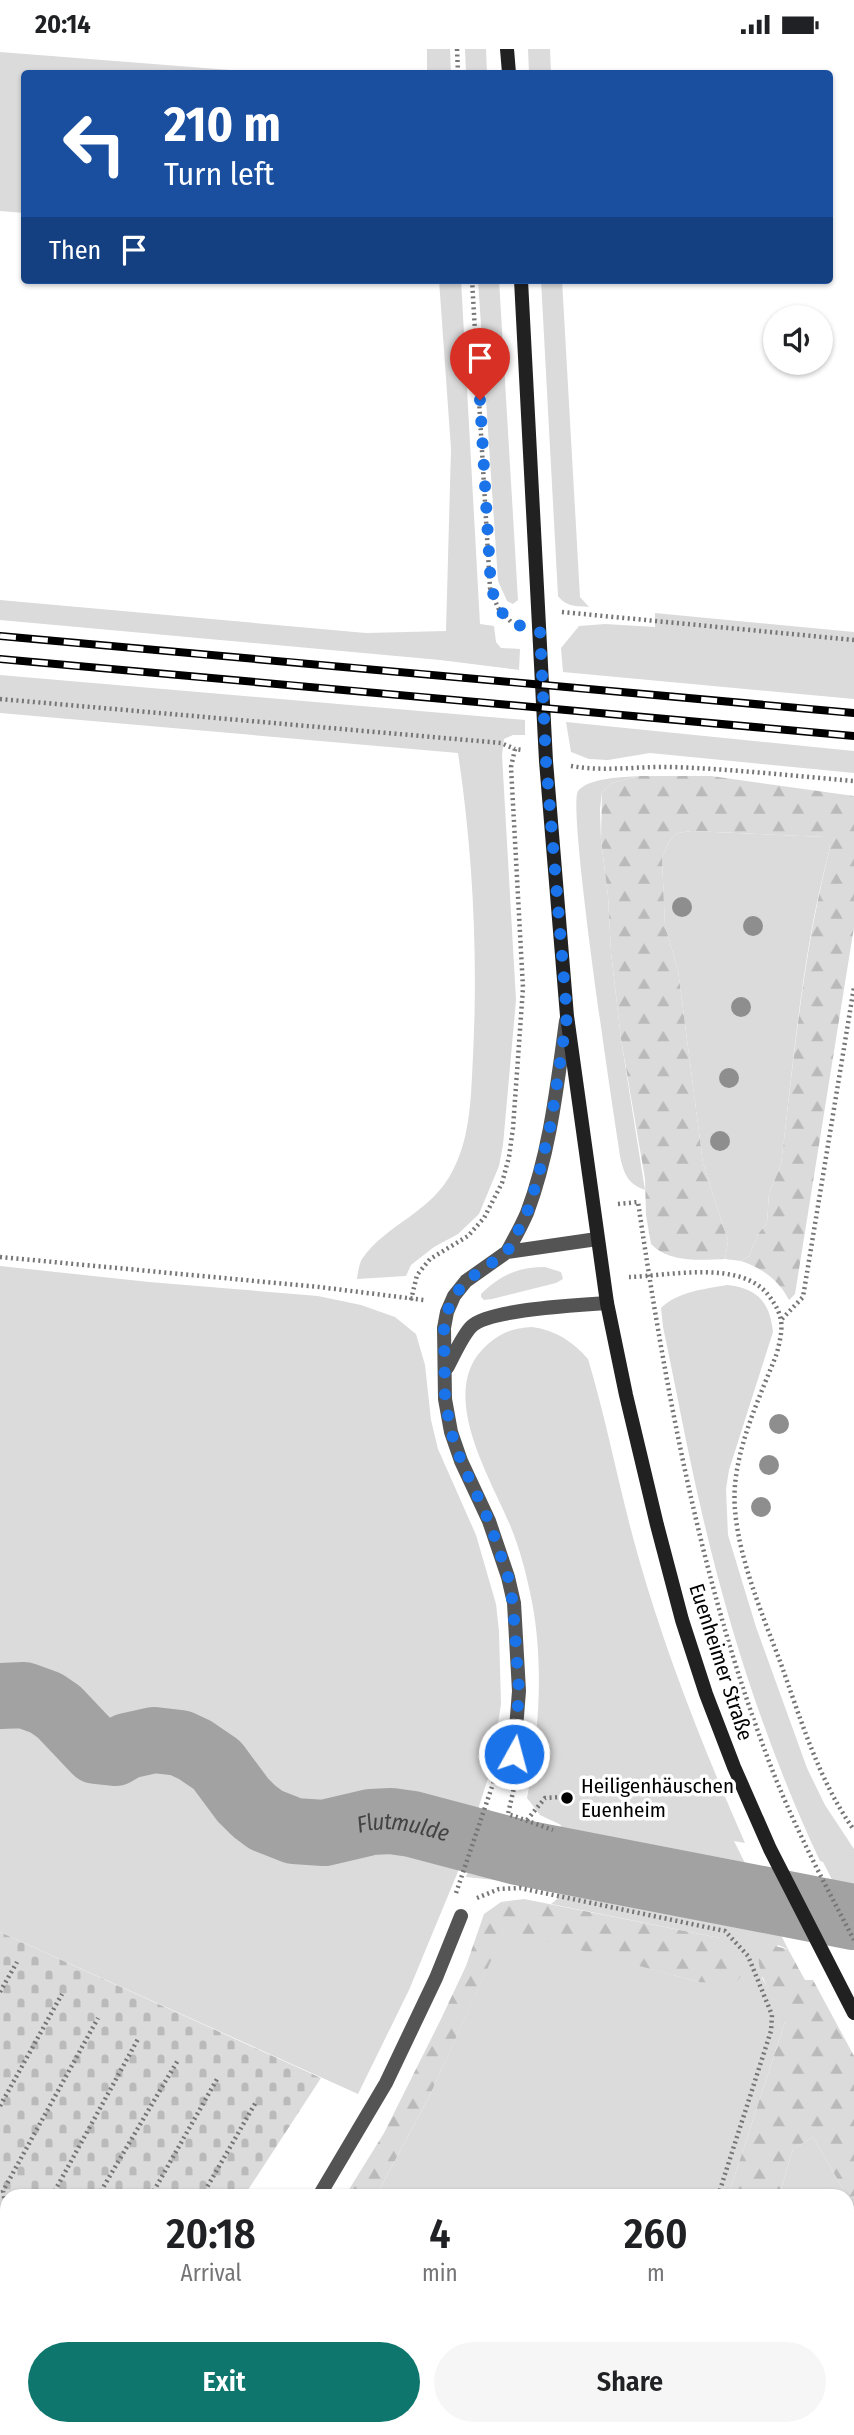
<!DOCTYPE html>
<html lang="en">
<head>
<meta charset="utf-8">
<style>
	:root { --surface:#fff; --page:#f6f6f6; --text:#202124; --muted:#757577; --accent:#0f766e }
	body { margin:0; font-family:"Fira Sans Condensed",sans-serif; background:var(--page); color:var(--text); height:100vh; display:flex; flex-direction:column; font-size:26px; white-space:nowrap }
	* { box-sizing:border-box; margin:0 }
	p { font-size:23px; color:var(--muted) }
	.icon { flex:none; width:38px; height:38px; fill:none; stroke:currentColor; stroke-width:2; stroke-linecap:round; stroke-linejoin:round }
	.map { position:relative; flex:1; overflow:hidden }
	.panel { position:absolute; left:0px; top:2140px; width:854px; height:247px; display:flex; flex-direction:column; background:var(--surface); border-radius:21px 21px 0 0; box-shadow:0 2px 5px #0004 }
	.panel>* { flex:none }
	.banner { position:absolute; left:21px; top:21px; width:812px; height:214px; border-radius:7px; box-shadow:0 2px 5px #0004; background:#1a4fa0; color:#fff; overflow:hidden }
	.fabs { position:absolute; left:763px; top:256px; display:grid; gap:14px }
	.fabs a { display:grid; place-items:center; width:70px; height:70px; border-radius:50%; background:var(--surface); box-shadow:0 2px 5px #0004; font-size:35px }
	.pin { position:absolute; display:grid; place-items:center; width:60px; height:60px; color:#fff; margin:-72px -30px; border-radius:50% 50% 50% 0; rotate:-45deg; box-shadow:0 0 7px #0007 }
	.pin .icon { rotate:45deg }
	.me { position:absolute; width:77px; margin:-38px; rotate:7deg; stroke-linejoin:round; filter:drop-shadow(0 0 5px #0008) }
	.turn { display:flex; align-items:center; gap:24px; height:147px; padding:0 28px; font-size:32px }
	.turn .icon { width:91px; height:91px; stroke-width:2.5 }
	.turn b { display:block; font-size:49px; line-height:60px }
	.then { display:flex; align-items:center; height:66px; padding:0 28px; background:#0003; gap:14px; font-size:26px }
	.eta { display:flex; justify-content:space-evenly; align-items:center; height:119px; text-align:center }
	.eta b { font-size:42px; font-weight:600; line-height:49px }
	.action { display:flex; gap:14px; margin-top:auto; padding:14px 28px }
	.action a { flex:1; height:80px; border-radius:42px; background:var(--accent); color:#fff; font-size:28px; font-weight:600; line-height:80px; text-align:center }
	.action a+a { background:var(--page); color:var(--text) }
	.status { display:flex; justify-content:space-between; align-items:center; height:49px; padding:0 35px; background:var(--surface); direction:ltr }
	.status svg { height:19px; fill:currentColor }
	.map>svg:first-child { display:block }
	.green { fill:#dbdbdb }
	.forest { fill:url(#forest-firs) }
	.cemetery { fill:url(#cemetery-stones) }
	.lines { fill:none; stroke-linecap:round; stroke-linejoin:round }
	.river { stroke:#a2a2a2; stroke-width:66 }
	.path { stroke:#767676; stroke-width:4.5; stroke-dasharray:2 3.5; stroke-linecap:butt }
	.street { stroke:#545454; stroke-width:14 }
	.secondary { stroke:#212121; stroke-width:14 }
	.rail-casing { stroke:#000; stroke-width:8 }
	.rail { stroke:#fff; stroke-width:5; stroke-dasharray:16; stroke-linecap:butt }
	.tree { fill:#8e8e8e }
	.route { stroke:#1a73e8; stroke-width:12; stroke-dasharray:0 21.6 }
	.poi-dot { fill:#000; stroke:#fff; stroke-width:2.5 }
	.labels { text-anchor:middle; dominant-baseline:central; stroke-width:7; stroke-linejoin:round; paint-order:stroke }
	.street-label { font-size:21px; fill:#000; stroke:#fff }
	.poi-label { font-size:21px; fill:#000; stroke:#fff; text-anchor:start }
	.water-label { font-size:23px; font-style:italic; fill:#434343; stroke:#fff }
</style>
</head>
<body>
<div class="status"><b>20:14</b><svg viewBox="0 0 49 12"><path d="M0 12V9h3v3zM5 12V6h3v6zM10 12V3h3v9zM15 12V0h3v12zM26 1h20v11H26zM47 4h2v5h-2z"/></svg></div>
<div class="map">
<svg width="854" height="2386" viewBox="0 0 854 2386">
	<defs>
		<pattern id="forest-firs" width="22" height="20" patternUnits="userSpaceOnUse" patternTransform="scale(1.75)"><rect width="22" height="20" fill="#dbdbdb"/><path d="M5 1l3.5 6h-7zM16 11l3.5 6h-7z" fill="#bababa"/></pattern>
		<pattern id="cemetery-stones" width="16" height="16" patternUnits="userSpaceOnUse" patternTransform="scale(1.75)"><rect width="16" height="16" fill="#dbdbdb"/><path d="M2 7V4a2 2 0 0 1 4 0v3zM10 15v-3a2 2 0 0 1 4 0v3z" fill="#bababa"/></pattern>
	</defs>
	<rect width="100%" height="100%" fill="#fff"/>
	<path class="green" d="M427,0H450L451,24H427Z
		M465,0H486L487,24H466Z
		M528,0H550L551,24H529Z
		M0,3L270,24H24V164L0,162Z
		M439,231H461L480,575L494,577L496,593L501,599L520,600L519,621L440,611L0,571V551L366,584L446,582L451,400Z
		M478,231H499L518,551L513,555L507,552L498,532Z
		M541,231H562L580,548L589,558C577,557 566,558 558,547Z
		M655,564L854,583V650L563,623L561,599L579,577L605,575L655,578Z
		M0,626L525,671V686H513L504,690L502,706L516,951L503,1096L499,1117L479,1165L458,1185L434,1198L411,1216L406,1227L357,1230C358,1223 359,1215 362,1210C387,1174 432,1164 453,1121C471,1087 471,1045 473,1007C478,906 473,804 458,704L0,664Z
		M566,673L854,702V724L650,704L608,711L589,710L571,703Z
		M639,727L612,734L602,743L600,760L601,791L608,847L611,903L621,990L645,1141C629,1135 625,1127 621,1112C614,1070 567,758 578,742C588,729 623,728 639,727Z
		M692,782L825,788L830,799C802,902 794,1010 781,1116L769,1144L767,1174L758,1185L749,1207L741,1212L725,1210L728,1192L703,1114L678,921L665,877L662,809L668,794L677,784Z
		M0,1217L149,1233L318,1247L361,1256L395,1268L416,1285L425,1316L431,1371L438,1400L476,1486L496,1555L499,1582L501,1655L491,1720L457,1825L409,1941L358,2045L0,1883Z
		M545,1218L561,1223L563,1230L556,1234L492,1250L484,1251L481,1248V1245C500,1226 518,1218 545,1218Z
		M727,1236C757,1239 770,1253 773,1283L729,1421L726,1440L728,1486L756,1578L807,1719L825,1756L854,1800V1874L823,1813L820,1812C767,1699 729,1582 701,1460C687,1400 676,1339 663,1278L661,1259C677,1243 704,1240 727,1236Z
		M532,1278C556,1281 573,1293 588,1310C607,1373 619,1439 637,1503C665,1603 703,1698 745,1794L734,1792L788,1900L778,1896L762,1929L780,1959L785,1973L728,2147H376L430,2046L505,1880L699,1933L720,1889L551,1855L557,1850L558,1844L545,1838L508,1829L496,1831L466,1828L489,1759L492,1772L499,1778L548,1790L557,1789L560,1787L561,1776L540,1766L527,1749C539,1686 544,1616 532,1553C527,1527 520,1500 510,1476C489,1426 435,1340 488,1295C502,1283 514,1279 532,1278Z
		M813,2088L854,2159V2386H694L696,2380H847V2147H779L793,2100Z
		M196,2380H650L646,2386H192Z"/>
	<path class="forest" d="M639,727H711L854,747V878L795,1245L789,1251C779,1231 762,1219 741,1212L749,1207L758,1185L767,1174L769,1144L781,1116C794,1009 803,903 830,799L824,788L692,782L677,784L668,794L662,809L665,877L678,921L703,1114L728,1192L725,1210C701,1211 669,1214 651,1195L646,1166L645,1130L621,990L611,903L608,847L601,791L602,743L612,734Z
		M524,1850L720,1889L735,1903L744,1924L734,1935L699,1933L505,1881L430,2046L376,2147H345L384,2084L440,1972L466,1917L484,1865L501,1853Z
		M765,1895L788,1900L805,1931H813L854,2007V2159L813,2088L793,2100L779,2147H728L785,1973C778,1953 745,1913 765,1895Z"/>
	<path class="cemetery" d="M0,1883L321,2029L244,2147H7V2380H105L100,2386H0Z"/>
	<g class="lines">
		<path class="river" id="s1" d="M0,1647L24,1646L46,1654L59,1663L96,1702L115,1704L127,1697L154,1691L180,1694L195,1701L217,1716L243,1751L254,1762L266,1771L294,1782L324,1784L371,1773L391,1772L412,1775L518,1803L854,1868"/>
		<path class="path" d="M457,0L458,24
			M472,231L490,539L498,559L513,575
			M562,563L854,591
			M0,650L501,694L515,700
			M571,717C605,723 639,717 672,718C733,720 794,727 854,732
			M618,1155L638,1153C665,1337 699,1524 764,1699C788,1766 821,1828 854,1891
			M0,1208L319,1238L424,1251
			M629,1228C669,1227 742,1210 769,1247C785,1268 783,1279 777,1304C761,1345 739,1391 735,1436C730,1491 762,1564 781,1615C801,1671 819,1732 854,1781
			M411,1251L417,1226L430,1210L468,1187L484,1169L502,1134L509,1108L513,1079L523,939L511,718L515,700L522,701
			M782,1270L803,1248L854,938
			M516,1730L508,1765L553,1781
			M527,1771L545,1749L561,1748
			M456,1844L497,1723
			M477,1849L499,1840L520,1839L725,1882L748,1907L772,1966L771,1982L718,2147
			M0,1943L17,1913
			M0,2057L62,1945
			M52,2147L138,1990
			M98,2147L178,2011
			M151,2147L217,2030
			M202,2147L256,2053
			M6,2160L3,2142L98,1969
			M0,2195L7,2184
			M0,2239L7,2243
			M0,2287L7,2273
			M0,2326L7,2313
			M0,2353L7,2357
			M45,2380L54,2386
			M0,2385L7,2374
			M33,2386L37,2380
			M68,2386L73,2380
			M636,2386L640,2380"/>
		<path class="street" d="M507,1203C514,1190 521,1178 527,1164C550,1103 557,1037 566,972
			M447,1319C453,1308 463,1285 472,1277C490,1260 580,1256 607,1254
			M514,1705L519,1642L514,1554L508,1528L489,1472L461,1412L451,1383L445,1350L444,1279L447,1263L454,1247L466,1232L507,1203L597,1190
			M319,2147L386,2034L436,1929L461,1867
			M137,2386L142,2380"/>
		<path class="secondary" d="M507,0L509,24
			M521,231L546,712L567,967L607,1254L626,1346L657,1476L682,1571L706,1645L734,1718L770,1800L854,1964"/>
		<defs>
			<path id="rail" d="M0,587L854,664
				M0,610L854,687"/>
		</defs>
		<use href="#rail" class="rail-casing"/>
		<use href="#rail" class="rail"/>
	</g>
	<g class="tree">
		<circle cx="682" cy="858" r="10"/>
		<circle cx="753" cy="877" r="10"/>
		<circle cx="741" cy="958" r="10"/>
		<circle cx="729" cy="1029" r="10"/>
		<circle cx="720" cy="1092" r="10"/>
		<circle cx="779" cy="1375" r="10"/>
		<circle cx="769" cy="1416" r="10"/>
		<circle cx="761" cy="1458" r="10"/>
	</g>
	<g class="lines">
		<path class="route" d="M480,351L491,539C503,572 507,573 540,583L546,712L567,967L551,1074L538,1129L526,1167L507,1203L466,1232L454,1247L447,1263L444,1279L445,1350L451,1383L461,1412L489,1472L508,1528L513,1555L519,1642L514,1705"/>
	</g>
	<circle class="poi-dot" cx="567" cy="1749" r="7"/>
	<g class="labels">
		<g class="street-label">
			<text transform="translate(721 1613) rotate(72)">Euenheimer Straße</text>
		</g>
		<g class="poi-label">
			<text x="581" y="1737">Heiligenhäuschen<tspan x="581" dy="24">Euenheim</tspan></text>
		</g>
		<g class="water-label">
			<text stroke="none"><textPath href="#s1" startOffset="462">Flutmulde</textPath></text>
		</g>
	</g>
</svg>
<div class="fabs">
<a><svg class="icon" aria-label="sound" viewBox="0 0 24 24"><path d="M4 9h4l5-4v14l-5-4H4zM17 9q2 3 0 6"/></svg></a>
</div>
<div class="pin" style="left:480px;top:351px;background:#d93025"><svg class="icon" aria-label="arrive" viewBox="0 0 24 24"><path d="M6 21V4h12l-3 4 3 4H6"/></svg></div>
<svg class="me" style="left:514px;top:1705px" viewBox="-20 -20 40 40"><circle r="17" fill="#1a73e8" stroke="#fff" stroke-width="3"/><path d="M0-11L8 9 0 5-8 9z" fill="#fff"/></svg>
<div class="banner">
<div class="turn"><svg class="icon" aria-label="left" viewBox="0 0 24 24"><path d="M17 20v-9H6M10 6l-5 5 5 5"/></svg><div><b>210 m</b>Turn left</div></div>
<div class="then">Then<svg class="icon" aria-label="arrive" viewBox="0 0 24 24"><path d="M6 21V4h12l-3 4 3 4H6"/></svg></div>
</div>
<section class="panel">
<div class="eta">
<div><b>20:18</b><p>Arrival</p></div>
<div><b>4</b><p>min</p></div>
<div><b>260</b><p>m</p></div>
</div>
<div class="action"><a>Exit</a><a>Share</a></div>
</section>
</div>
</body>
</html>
